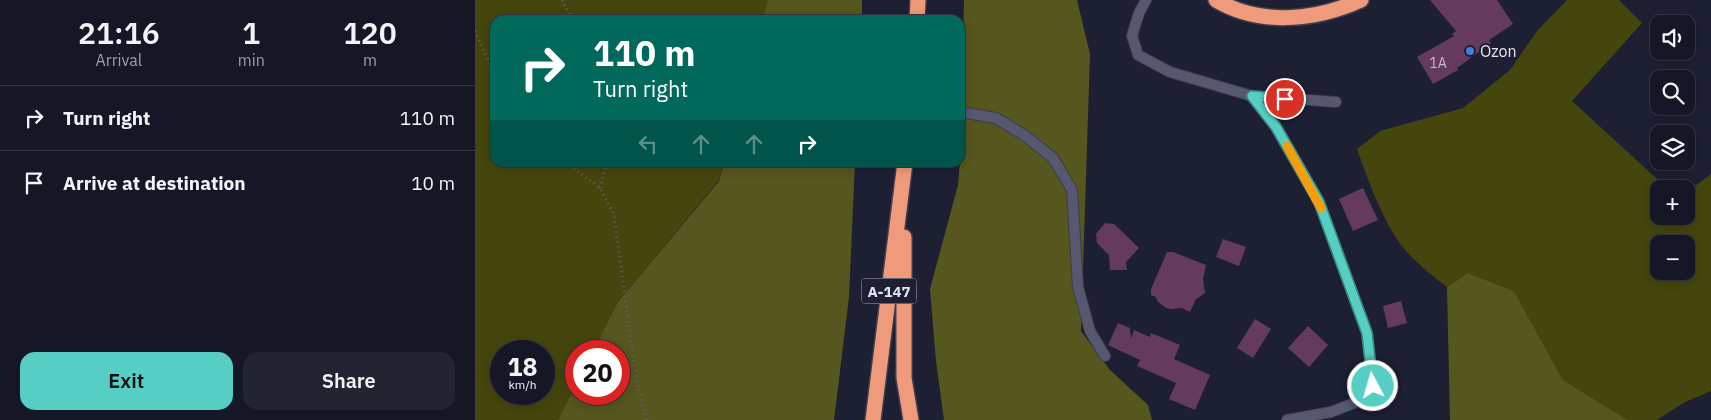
<!DOCTYPE html>
<html lang="en">
<head>
<meta charset="utf-8">
<style>
	:root { --surface:#161726; --page:#232432; --text:#f1f3f6; --muted:#9e9fa7; --line:#353643; --accent:#56cec3 }
	body { margin:0; font-family:"IBM Plex Sans",sans-serif; background:var(--page); color:var(--text); height:100vh; display:flex; flex-direction:column; font-size:19px; white-space:nowrap }
	* { box-sizing:border-box; margin:0 }
	p { font-size:16px; color:var(--muted) }
	.icon { flex:none; width:28px; height:28px; fill:none; stroke:currentColor; stroke-width:2; stroke-linecap:round; stroke-linejoin:round }
	.map { position:relative; flex:1; overflow:hidden }
	.drawer { display:flex; flex-direction:column; background:var(--surface); width:475px }
	.drawer>* { flex:none }
	.guide { position:absolute; left:15px; top:15px; width:475px; height:152px; border-radius:15px; box-shadow:0 2px 12px #0003,0 0 0 1px var(--line); background:#00695c; color:#fff; overflow:hidden }
	.buttons { position:absolute; left:1175px; top:15px; display:grid; gap:10px }
	.buttons a { display:grid; place-items:center; width:45px; height:45px; border-radius:10px; background:var(--surface); box-shadow:0 2px 12px #0003,0 0 0 1px var(--line); font-size:25px }
	.speed { position:absolute; left:15px; top:340px; display:flex; gap:10px; font-size:25px; font-weight:700; text-align:center }
	.speed>* { display:grid; place-content:center; width:65px; height:65px; border-radius:50%; background:var(--surface); box-shadow:0 2px 12px #0003,0 0 0 1px var(--line); line-height:1 }
	.speed small { font-size:12px; font-weight:400 }
	.speed .limit { border:8px solid #d22; background:#fff; color:#111 }
	.pin { position:absolute; display:grid; place-items:center; width:42px; height:42px; color:#fff; margin:-21px; border:2px solid #fff; border-radius:50%; box-shadow:0 1px 5px #0007 }
	.me { position:absolute; width:55px; margin:-28px; rotate:354deg; stroke-linejoin:round; filter:drop-shadow(0 0 4px #0008) }
	.turn { display:flex; align-items:center; gap:18px; height:105px; padding:0 20px; font-size:22px }
	.turn .icon { width:65px; height:65px; stroke-width:2.5 }
	.turn b { display:block; font-size:35px; line-height:42px }
	.lanes { display:flex; align-items:center; height:48px; padding:0 20px; background:#0003; justify-content:center; gap:25px; direction:ltr }
	.lanes .off { opacity:.35 }
	.eta { display:flex; justify-content:space-evenly; align-items:center; height:85px; text-align:center }
	.eta b { font-size:30px; font-weight:600; line-height:35px }
	.primary-button { display:flex; gap:10px; margin-top:auto; padding:10px 20px }
	.primary-button a { flex:1; height:58px; border-radius:15px; background:var(--accent); color:#111; font-size:20px; font-weight:600; line-height:58px; text-align:center }
	.primary-button a+a { background:var(--page); color:var(--text) }
	ul { padding:0; list-style:none }
	li { display:flex; align-items:center; gap:15px; height:65px; padding:0 20px; border-top:1px solid var(--line) }
	li div { flex:1 }
	li b { display:block; font-size:19px }
	li em { font-style:normal }
	main { display:flex; flex:1; min-height:0 }
	.map>svg:first-child { display:block }
	.green { fill:#45460d; fill-rule:evenodd }
	.forest { fill:#56571e }
	.building { fill:#653b5d }
	.lines { fill:none; stroke-linecap:round; stroke-linejoin:round }
	.lane-casing { stroke:#3c3d4e; stroke-width:12 }
	.highway-casing { stroke:#3c3d4e; stroke-width:18 }
	.path { stroke:#5e6072; stroke-width:3; stroke-dasharray:1 4; stroke-linecap:butt }
	.lane { stroke:#55586f; stroke-width:10 }
	.highway { stroke:#ef9a7a; stroke-width:15 }
	.route-casing { stroke:#38867f; stroke-width:12 }
	.route { stroke:#56cec3; stroke-width:9 }
	.slow { stroke:#f59e0b; stroke-width:9 }
	.shop-dot { fill:#3f7fe0; stroke:#1d1f33; stroke-width:2 }
	.labels { text-anchor:middle; dominant-baseline:central; stroke-width:4; stroke-linejoin:round; paint-order:stroke }
	.number-label { font-size:14px; fill:#c3bacd }
	.shield { fill:#1d1f33; stroke:#a7a9b9; stroke-width:1 }
	.shield-label { font-size:15px; font-weight:bold; fill:#e2e4f2 }
	.poi-label { font-size:16px; fill:#e2e4f2; stroke:#1d1f33; text-anchor:start }
</style>
</head>
<body>
<main>
<section class="drawer">
<div class="eta">
<div><b>21:16</b><p>Arrival</p></div>
<div><b>1</b><p>min</p></div>
<div><b>120</b><p>m</p></div>
</div>
<ul>
<li><svg class="icon" aria-label="right" viewBox="0 0 24 24"><path d="M7 20v-9h11M14 6l5 5-5 5"/></svg><div><b>Turn right</b></div><em>110 m</em></li>
<li><svg class="icon" aria-label="arrive" viewBox="0 0 24 24"><path d="M6 21V4h12l-3 4 3 4H6"/></svg><div><b>Arrive at destination</b></div><em>10 m</em></li>
</ul>
<div class="primary-button"><a>Exit</a><a>Share</a></div>
</section>
<div class="map">
<svg width="1236" height="420" viewBox="0 0 1236 420">
	<rect width="100%" height="100%" fill="#1d1f33"/>
	<path class="green" d="M0,0H293L287,20H20V162L249,163L244,180L143,302L118,351H101V384L83,420H0ZM26,351H69V394H26Z
		M1092,0H1144L1167,23L1097,101L1181,178L1195,189H1184V216H1211V193L1236,174V391L1210,402L1182,420H1153L1088,380L1039,291L993,273L972,287C956,275 930,254 920,236C904,211 892,177 882,149L905,131L988,108L1035,70L1062,31ZM1184,244H1211V271H1184Z"/>
	<path class="forest" d="M293,0H387V20H287Z
		M489,0H602L615,54L606,331L635,370L673,405L677,420H469L461,361L455,289L483,185L485,162Z
		M249,163H380L374,297L359,420H83L101,384V394H144V351H118L143,302L244,181Z
		M993,273L1039,291L1088,380L1153,420H975L972,287Z"/>
	<path class="building" d="M955,0H1022L1038,24L1014,40L1016,43L982,68L983,70L958,84L942,57L979,36L977,34L981,31Z
		M888,188L903,220L878,231L864,199Z
		M630,223L639,224L664,248L651,262L652,270H635L634,255L622,243L621,234Z
		M748,239L771,247L764,266L741,257Z
		M692,252H698L731,265L728,279L730,293L721,299L715,312L707,308L697,309L691,308L682,301L681,297L676,295V289Z
		M926,301L932,323L913,328L908,306Z
		M780,319L796,329L778,358L762,348Z
		M643,323L655,328L656,339L659,330L675,337L676,333L705,345L699,359L735,375L720,410L694,399L701,383L662,366L665,360L633,345Z
		M833,326L853,345L834,367L813,348Z"/>
	<g class="lines">
		<defs>
			<path id="lane" d="M671,0L664,13L657,36L663,55L695,72L777,96L801,127L844,202L892,333L898,386L887,400L856,412L812,420
				M777,96L861,102
				M485,112L521,118L549,135L578,158L597,190L603,287L615,331L630,356"/>
			<path id="highway" d="M741,0C785,26 840,21 886,0
				M442,20L443,0
				M429,237V378L436,420
				M398,420L430,162"/>
		</defs>
		<use href="#lane" class="lane-casing"/>
		<use href="#highway" class="highway-casing"/>
		<path class="path" d="M87,0L97,20
			M0,31L20,76
			M91,162L125,188L139,214L161,379L172,420
			M125,188L132,162"/>
		<use href="#lane" class="lane"/>
		<use href="#highway" class="highway"/>
	</g>
	<g class="lines">
		<defs>
			<path id="route" d="M810,99L777,96L801,127L844,202L892,333L898,386"/>
		</defs>
		<use href="#route" class="route-casing"/>
		<use href="#route" class="route"/>
		<path class="slow" d="M812,146L846,208"/>
	</g>
	<circle class="shop-dot" cx="995" cy="51" r="5"/>
	<g class="labels">
		<g class="number-label">
			<text x="963" y="63">1А</text>
		</g>
		<rect class="shield" x="386.5" y="278.5" width="55" height="25" rx="4"/>
		<g class="shield-label">
			<text x="414" y="291">А-147</text>
		</g>
		<g class="poi-label">
			<text x="1005" y="51">Ozon</text>
		</g>
	</g>
</svg>
<div class="buttons">
<a><svg class="icon" aria-label="sound" viewBox="0 0 24 24"><path d="M4 9h4l5-4v14l-5-4H4zM17 9q2 3 0 6"/></svg></a>
<a><svg class="icon" aria-label="search" viewBox="0 0 24 24"><circle cx="10" cy="10" r="6"/><path d="M15 15l6 6"/></svg></a>
<a><svg class="icon" aria-label="layers" viewBox="0 0 24 24"><path d="M12 4l9 5-9 5-9-5zM3 14l9 5 9-5"/></svg></a>
<a>+</a>
<a>−</a>
</div>
<div class="speed"><div>18<small>km/h</small></div><div class="limit">20</div></div>
<div class="pin" style="left:810px;top:99px;background:#d93025"><svg class="icon" aria-label="arrive" viewBox="0 0 24 24"><path d="M6 21V4h12l-3 4 3 4H6"/></svg></div>
<svg class="me" style="left:898px;top:386px" viewBox="-20 -20 40 40"><circle r="17" fill="#56cec3" stroke="#fff" stroke-width="3"/><path d="M0-11L8 9 0 5-8 9z" fill="#fff"/></svg>
<div class="guide">
<div class="turn"><svg class="icon" aria-label="right" viewBox="0 0 24 24"><path d="M7 20v-9h11M14 6l5 5-5 5"/></svg><div><b>110 m</b>Turn right</div></div>
<div class="lanes"><svg class="icon off" aria-label="left" viewBox="0 0 24 24"><path d="M17 20v-9H6M10 6l-5 5 5 5"/></svg><svg class="icon off" aria-label="ahead" viewBox="0 0 24 24"><path d="M12 20V5M6 11l6-6 6 6"/></svg><svg class="icon off" aria-label="ahead" viewBox="0 0 24 24"><path d="M12 20V5M6 11l6-6 6 6"/></svg><svg class="icon" aria-label="right" viewBox="0 0 24 24"><path d="M7 20v-9h11M14 6l5 5-5 5"/></svg></div>
</div>
</div>
</main>
</body>
</html>
